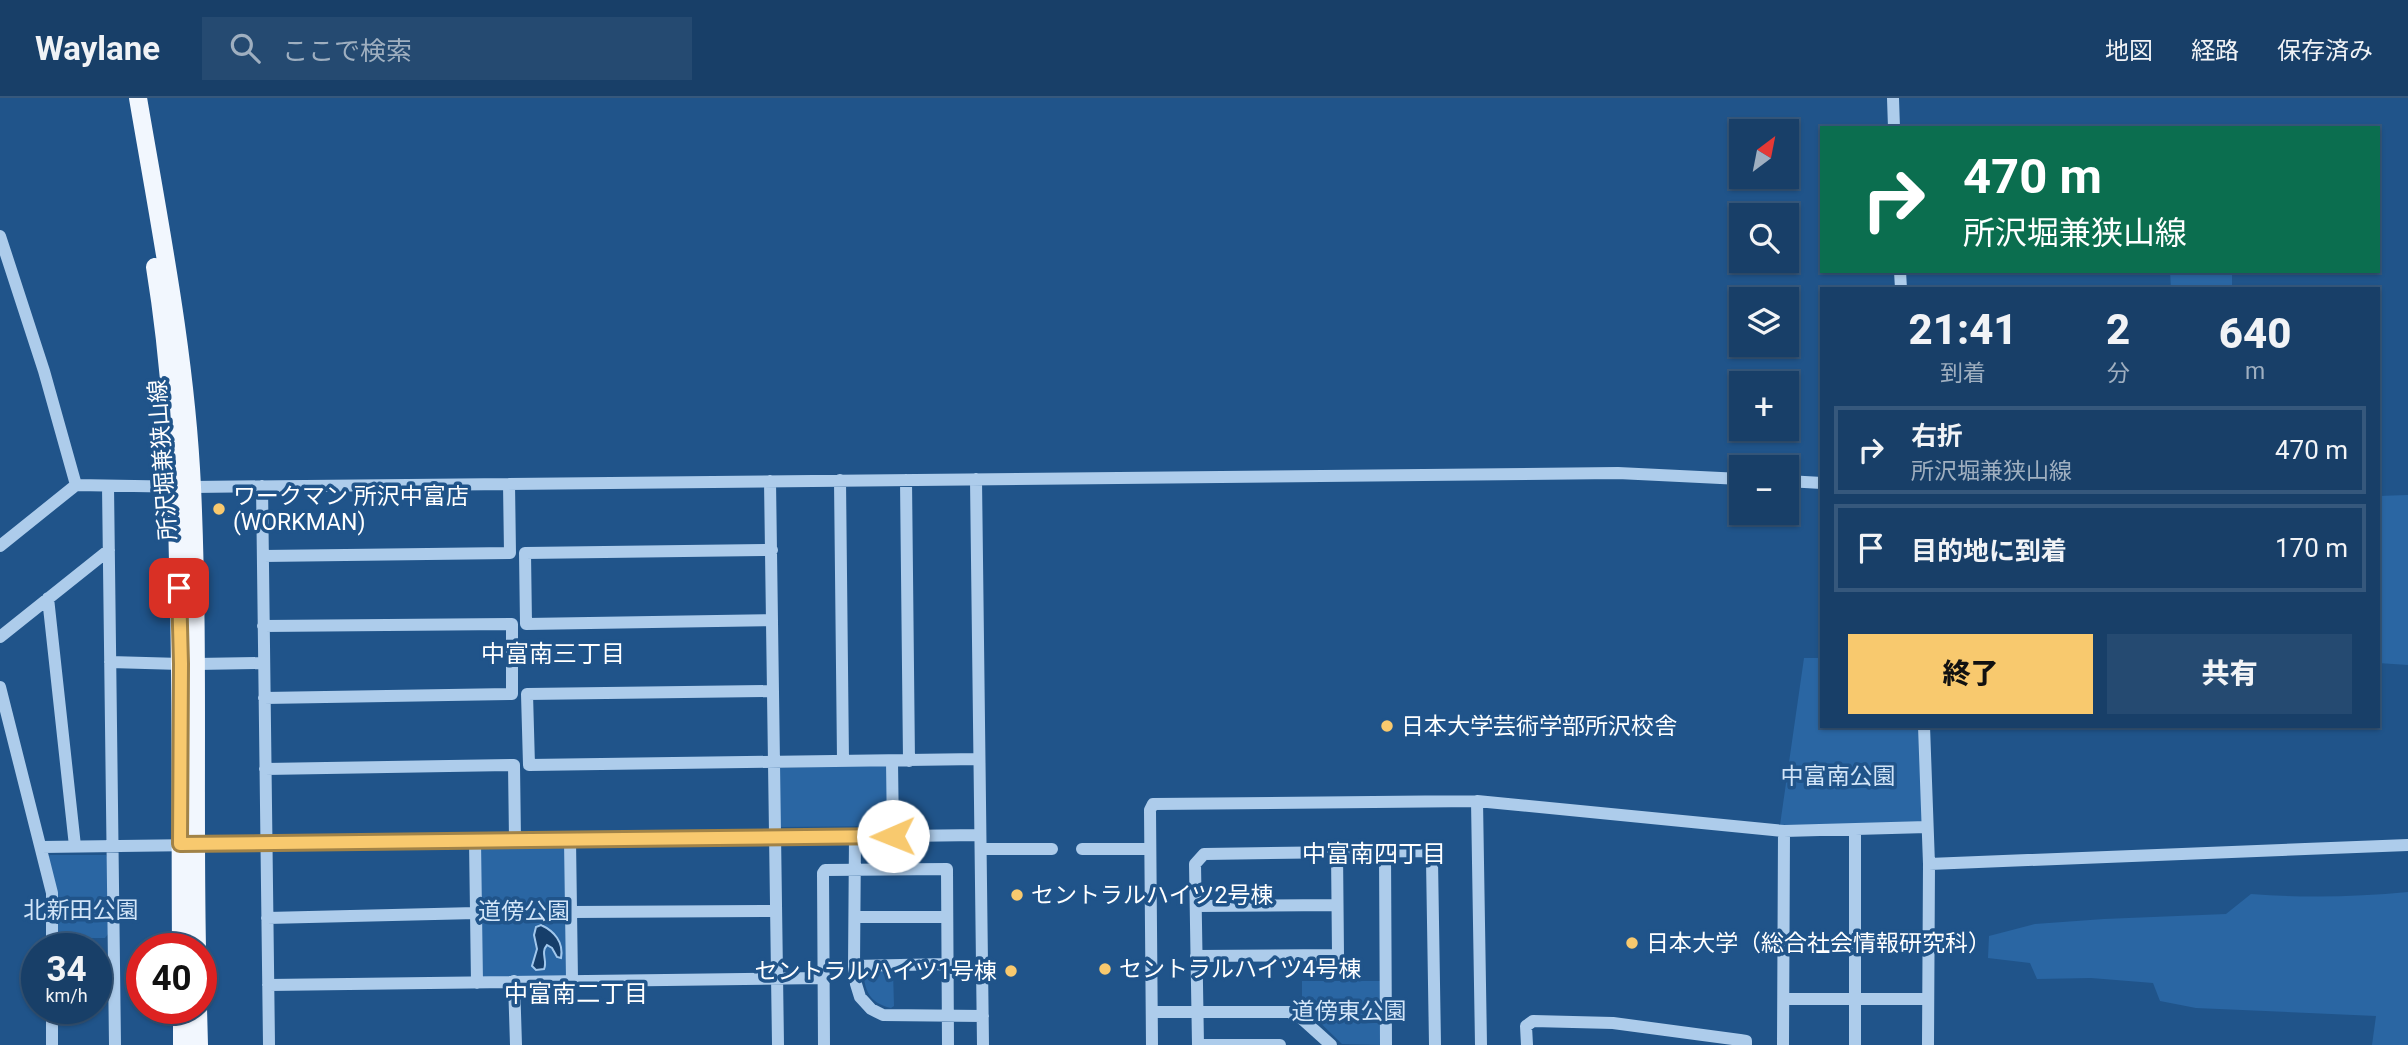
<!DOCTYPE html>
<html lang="ja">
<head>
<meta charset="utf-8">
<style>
	:root { --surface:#183f68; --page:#254a71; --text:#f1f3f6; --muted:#9fafc0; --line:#36587c; --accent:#f8c96e }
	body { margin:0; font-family:Roboto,"Noto Sans JP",sans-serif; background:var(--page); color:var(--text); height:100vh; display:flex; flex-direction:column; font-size:26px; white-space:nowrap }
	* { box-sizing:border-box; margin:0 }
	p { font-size:23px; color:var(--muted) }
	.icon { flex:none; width:38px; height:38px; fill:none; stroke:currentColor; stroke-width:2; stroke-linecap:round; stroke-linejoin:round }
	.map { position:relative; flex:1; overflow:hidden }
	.side { position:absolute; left:1820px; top:189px; width:560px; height:441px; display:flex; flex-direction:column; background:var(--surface); border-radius:0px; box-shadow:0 2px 5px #0004,0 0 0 2px var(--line) }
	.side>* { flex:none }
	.top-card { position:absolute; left:1820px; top:28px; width:560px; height:147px; border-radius:0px; box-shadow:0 2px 5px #0004,0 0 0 2px var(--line); background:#0b6e4f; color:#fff; overflow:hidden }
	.needle { width:46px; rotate:32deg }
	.controls { position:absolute; left:1729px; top:21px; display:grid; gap:14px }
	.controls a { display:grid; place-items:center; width:70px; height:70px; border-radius:0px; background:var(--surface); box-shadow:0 2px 5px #0004,0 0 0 2px var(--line); font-size:35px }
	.speed { position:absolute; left:21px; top:835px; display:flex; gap:14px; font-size:35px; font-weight:700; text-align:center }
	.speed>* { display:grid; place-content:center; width:91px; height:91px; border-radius:50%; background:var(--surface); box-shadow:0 2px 5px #0004,0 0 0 2px var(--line); line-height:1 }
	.speed small { font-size:18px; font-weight:400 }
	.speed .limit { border:10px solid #d22; background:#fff; color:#111 }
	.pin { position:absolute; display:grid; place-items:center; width:60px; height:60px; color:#fff; margin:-30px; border-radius:14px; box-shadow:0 4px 10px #0006 }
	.me { position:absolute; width:77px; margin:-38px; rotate:269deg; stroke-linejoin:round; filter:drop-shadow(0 0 5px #0008) }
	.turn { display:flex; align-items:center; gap:24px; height:147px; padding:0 28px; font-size:32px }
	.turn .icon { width:91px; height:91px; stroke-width:2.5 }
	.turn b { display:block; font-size:49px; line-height:60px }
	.eta { display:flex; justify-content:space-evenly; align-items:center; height:119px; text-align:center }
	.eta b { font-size:42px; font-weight:800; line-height:49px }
	.primary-button { display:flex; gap:14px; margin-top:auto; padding:14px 28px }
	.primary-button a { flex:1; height:80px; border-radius:0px; background:var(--accent); color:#111; font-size:28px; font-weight:800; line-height:80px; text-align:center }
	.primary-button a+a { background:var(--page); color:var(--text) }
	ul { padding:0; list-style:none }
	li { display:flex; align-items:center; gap:21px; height:88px; margin:0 14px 10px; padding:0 14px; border:4px solid var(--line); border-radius:0px }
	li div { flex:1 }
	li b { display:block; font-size:26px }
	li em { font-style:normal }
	header { display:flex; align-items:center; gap:42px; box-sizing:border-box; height:98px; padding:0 35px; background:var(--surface); border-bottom:2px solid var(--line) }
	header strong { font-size:33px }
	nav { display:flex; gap:38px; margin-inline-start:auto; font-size:24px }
	.search { width:490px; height:63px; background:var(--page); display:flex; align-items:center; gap:18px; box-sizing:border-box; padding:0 24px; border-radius:0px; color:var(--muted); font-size:26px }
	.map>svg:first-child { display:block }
	.green { fill:#2a66a3 }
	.water { fill:#163e6a; stroke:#a1c7ec; stroke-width:2 }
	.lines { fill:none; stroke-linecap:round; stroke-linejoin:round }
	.minor { stroke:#adcceb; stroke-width:12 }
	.major { stroke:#f2f7fe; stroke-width:18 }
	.route-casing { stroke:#a18348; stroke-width:18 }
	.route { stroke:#f8c96e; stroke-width:12 }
	.poi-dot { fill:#f8c96e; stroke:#20548a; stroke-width:2.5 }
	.labels { text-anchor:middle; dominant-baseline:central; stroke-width:7; stroke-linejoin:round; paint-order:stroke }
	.street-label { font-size:23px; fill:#fff; stroke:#20548a }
	.poi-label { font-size:23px; fill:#fff; stroke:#20548a; text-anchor:start }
	.park-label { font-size:23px; fill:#d2e5f8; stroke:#20548a }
	.neighbourhood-label { font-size:24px; fill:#fff; stroke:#20548a }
</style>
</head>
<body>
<header>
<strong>Waylane</strong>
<div class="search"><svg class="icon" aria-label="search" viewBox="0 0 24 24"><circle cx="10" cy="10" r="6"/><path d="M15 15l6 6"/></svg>ここで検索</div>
<nav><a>地図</a><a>経路</a><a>保存済み</a></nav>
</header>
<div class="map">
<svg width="2408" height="947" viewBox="0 0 2408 947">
	<rect width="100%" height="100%" fill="#20548a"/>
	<path class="green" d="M2170,173H2232V191H2171Z
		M2408,397V567L2378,565V398Z
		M1804,560H1822V628H1920L1923,722L1920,726L1780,727Z
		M886,667L888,670L889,728L779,729L778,670Z
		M566,750L568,875L565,878L485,880L481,877L480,751Z
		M50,757H106L107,759L108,836L105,840H58L47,760Z
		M2408,794V947H2372L2376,918L2196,910L2160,903L2153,885L2091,880L2037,881L2030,865L1988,860L1989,838L2035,826L2104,821L2226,816L2251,796C2304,800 2356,799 2408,794Z
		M893,873L894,908L891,910C873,906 865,896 864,878L867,874Z
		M1302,883H1382V947L1342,946L1302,907Z"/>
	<path class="water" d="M541,827C554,833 564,844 561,860L557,859L552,850L547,847C540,855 548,863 544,871L536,872L532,868L537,851L534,837L536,829Z"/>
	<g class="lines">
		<path class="minor" d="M1893,0L1894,30
			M0,138L44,273L76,387
			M1900,173L1901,191
			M976,381L983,947
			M840,382L843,662
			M906,382L909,663
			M770,383L778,947
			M1787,383L1822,385
			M108,388L115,947
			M262,388L269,947
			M0,448L76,387L192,389L1618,375L1741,381
			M263,458L510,455L509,386
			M48,500L75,748
			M772,522L526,526L525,455L772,452
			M263,528L512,526V596L264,600
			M0,539L109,452
			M110,564L181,566
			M196,566L264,565
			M0,589L52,795V850
			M773,593L527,596L529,667L979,661
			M1924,628L1929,766L1928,947
			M892,663L893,738
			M265,671L514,667L515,742
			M1477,703L1481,947
			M1855,733V947
			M855,739L854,868L856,886L860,899L871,911L883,917L983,918
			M570,742L572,882
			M475,743L477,885
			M41,749L980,737
			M981,751H1052
			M1082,751H1150
			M1385,753L1386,947
			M1929,766L2408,747
			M1196,808L1337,807
			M571,814L776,813
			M855,819H946
			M267,820L476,815
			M1196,858L1338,857L1337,754
			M854,868L947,866
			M514,883L516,947
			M268,887L823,880
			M1785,901H1928
			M52,910V947
			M1152,914H1289L1301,920L1331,947
			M824,947L823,775L825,772L947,771L948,947
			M1152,947L1150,712L1153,706L1477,703L1784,733L1927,729
			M1198,947L1195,766L1204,756L1425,753L1432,762L1435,947
			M1198,947H1280
			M1527,947L1526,928L1533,923L1613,925L1740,942L1746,943V947
			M1783,947L1784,733"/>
		<path class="major" d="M138,0C160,129 186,258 192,389C199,543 194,697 197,850
			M155,169C171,267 176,365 178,464C182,593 180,722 181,850
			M182,910V947
			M198,910L199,947"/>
	</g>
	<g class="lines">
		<defs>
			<path id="route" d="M179,490L181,566L180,746L893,738"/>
		</defs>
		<use href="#route" class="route-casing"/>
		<use href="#route" class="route"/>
	</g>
	<g class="poi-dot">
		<circle cx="219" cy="411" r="7"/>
		<circle cx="1387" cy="628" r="7"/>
		<circle cx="1017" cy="797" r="7"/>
		<circle cx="1632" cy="845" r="7"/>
		<circle cx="1105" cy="871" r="7"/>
		<circle cx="1011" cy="873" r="7"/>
	</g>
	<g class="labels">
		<g class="street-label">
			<text transform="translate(163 362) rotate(-94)">所沢堀兼狭山線</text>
		</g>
		<g class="poi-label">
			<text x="233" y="398">ワークマン 所沢中富店<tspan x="233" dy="26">(WORKMAN)</tspan></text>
			<text x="1401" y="628">日本大学芸術学部所沢校舎</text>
			<text x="1031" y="797">セントラルハイツ2号棟</text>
			<text x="1646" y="845">日本大学（総合社会情報研究科）</text>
			<text x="1119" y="871">セントラルハイツ4号棟</text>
			<text x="997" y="873" text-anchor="end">セントラルハイツ1号棟</text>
		</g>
		<g class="park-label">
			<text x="1838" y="678">中富南公園</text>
			<text x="81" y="812">北新田公園</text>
			<text x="524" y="813">道傍公園</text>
			<text x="1349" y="913">道傍東公園</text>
		</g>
		<g class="neighbourhood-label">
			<text x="553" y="556">中富南三丁目</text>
			<text x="1374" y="756">中富南四丁目</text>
			<text x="576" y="896">中富南二丁目</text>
		</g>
	</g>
</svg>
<div class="controls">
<a><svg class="needle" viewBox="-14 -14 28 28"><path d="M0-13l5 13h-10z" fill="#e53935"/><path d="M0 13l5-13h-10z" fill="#9fafc0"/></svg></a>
<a><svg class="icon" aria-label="search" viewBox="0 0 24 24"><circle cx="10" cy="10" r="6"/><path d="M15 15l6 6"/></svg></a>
<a><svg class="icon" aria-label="layers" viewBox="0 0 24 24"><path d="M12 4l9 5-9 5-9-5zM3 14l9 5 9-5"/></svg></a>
<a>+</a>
<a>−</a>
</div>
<div class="speed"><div>34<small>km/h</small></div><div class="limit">40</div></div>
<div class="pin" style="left:179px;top:490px;background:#d93025"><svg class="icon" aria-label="arrive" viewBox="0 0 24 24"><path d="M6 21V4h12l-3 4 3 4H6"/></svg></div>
<svg class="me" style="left:893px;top:738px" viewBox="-20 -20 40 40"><circle r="19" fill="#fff"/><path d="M0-13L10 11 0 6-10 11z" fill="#f8c96e"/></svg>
<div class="top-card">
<div class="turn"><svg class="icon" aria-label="right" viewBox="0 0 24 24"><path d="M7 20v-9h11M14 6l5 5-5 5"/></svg><div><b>470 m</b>所沢堀兼狭山線</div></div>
</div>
<section class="side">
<div class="eta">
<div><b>21:41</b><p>到着</p></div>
<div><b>2</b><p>分</p></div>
<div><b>640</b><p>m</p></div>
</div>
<ul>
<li><svg class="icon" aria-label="right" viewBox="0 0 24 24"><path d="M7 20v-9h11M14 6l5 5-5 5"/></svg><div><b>右折</b><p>所沢堀兼狭山線</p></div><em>470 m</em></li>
<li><svg class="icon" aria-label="arrive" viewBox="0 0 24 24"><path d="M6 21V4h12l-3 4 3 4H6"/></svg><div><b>目的地に到着</b></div><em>170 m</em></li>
</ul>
<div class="primary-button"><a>終了</a><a>共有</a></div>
</section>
</div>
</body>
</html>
